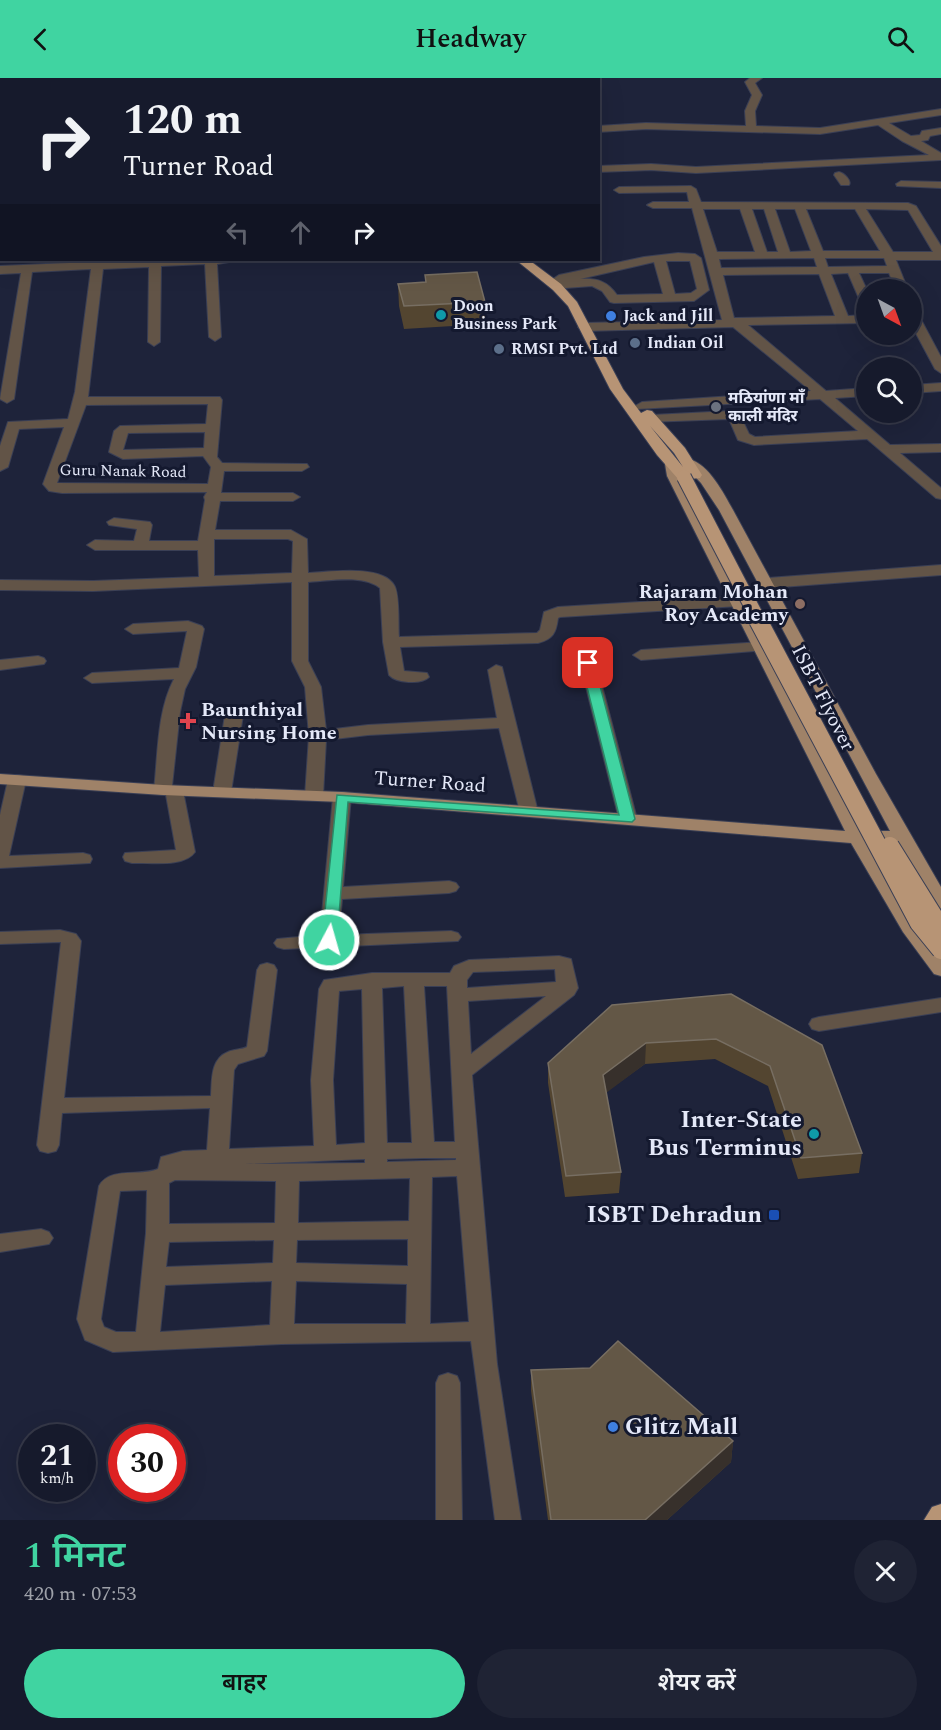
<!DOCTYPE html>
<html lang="hi">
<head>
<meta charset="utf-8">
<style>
	:root { --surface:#161a2c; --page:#1f2334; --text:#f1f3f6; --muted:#9ea1a9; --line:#353848; --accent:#40d4a1 }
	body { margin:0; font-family:Spectral,"Noto Sans Devanagari",serif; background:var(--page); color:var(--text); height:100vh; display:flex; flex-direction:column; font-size:22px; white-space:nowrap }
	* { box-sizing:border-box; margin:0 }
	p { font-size:20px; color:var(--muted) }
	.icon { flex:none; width:33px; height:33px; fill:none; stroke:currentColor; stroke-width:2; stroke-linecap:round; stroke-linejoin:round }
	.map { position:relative; height:1442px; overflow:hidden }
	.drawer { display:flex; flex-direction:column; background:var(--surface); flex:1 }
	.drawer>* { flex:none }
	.top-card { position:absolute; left:0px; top:0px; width:600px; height:183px; box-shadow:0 6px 24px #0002,0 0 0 2px var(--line); background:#161a2c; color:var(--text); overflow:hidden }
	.needle { width:39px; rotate:139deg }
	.tools { position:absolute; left:856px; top:201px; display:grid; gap:12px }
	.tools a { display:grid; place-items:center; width:66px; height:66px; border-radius:50%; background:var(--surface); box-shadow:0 6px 24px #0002,0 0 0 2px var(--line); font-size:30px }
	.speed { position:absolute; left:18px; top:1346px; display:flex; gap:12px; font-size:30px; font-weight:700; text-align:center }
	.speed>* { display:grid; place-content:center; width:78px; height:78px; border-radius:50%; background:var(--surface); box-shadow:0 6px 24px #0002,0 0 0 2px var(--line); line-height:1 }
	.speed small { font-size:15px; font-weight:400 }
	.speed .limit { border:9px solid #d22; background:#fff; color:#111 }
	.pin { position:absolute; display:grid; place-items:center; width:51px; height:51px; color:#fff; margin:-26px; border-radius:12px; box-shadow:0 3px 9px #0006 }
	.me { position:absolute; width:66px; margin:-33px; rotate:6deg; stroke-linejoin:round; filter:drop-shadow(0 0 4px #0008) }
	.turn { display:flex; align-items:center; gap:21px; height:126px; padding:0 24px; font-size:27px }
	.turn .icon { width:78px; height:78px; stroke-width:2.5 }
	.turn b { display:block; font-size:42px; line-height:51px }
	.lanes { display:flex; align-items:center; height:57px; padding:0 24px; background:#0003; justify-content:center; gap:30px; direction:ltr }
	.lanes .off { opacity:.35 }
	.round { display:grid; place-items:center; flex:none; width:63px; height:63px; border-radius:32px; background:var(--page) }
	.headline { display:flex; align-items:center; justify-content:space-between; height:102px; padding:0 24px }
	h1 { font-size:36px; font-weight:600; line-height:45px; color:var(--accent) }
	.action { display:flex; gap:12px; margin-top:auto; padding:12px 24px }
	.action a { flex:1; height:69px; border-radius:36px; background:var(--accent); color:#111; font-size:24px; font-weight:600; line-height:69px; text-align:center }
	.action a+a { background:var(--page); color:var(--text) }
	header { display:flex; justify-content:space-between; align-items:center; height:78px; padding:0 24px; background:var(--accent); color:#111; font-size:27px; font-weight:600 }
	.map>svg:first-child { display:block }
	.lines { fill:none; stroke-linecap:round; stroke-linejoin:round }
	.minor-casing { stroke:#3a3f55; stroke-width:2 }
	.major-casing { stroke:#3a3f55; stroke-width:2 }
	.highway-casing { stroke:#3a3f55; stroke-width:2 }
	.minor { fill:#625447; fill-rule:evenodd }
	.major { fill:#9f8268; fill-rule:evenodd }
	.highway { fill:#b79475; fill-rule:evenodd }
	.highway-bridge-far1-casing { stroke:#3a3f55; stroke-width:16; stroke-linecap:butt }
	.highway-bridge-casing { stroke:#3a3f55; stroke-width:20; stroke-linecap:butt }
	.highway-bridge-far1 { stroke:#b79475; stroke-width:14 }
	.highway-bridge { stroke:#b79475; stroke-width:18 }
	.wall { fill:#534530 }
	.shaded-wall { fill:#37302b }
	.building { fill:#635746; stroke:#776e62; stroke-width:1.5 }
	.route { fill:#40d4a1; stroke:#2a8a69; stroke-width:1.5 }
	.culture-dot { fill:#0f9aa8; stroke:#14192f; stroke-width:2 }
	.shop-dot { fill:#3f7fe0; stroke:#14192f; stroke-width:2 }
	.service-dot { fill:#5c6f8a; stroke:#14192f; stroke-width:2 }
	.worship-dot { fill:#6b7280; stroke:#14192f; stroke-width:2 }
	.education-dot { fill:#8d6e63; stroke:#14192f; stroke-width:2 }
	.health-dot { fill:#e0444e; stroke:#14192f; stroke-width:2 }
	.transit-dot { fill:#1a4fb4; stroke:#14192f; stroke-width:2 }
	.labels { text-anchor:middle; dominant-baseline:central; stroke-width:6; stroke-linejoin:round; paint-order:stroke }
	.far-poi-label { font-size:16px; font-weight:bold; fill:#e4e8f8; stroke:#14192f; text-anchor:start }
	.far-street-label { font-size:16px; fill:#e4e8f8; stroke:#14192f }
	.poi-label { font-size:20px; font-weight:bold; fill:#e4e8f8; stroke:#14192f; text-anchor:end }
	.street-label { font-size:20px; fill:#e4e8f8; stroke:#14192f }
	.near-poi-label { font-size:24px; font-weight:bold; fill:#e4e8f8; stroke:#14192f; text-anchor:end }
</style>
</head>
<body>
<header><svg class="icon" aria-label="back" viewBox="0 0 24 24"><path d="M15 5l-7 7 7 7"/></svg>Headway<svg class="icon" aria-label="search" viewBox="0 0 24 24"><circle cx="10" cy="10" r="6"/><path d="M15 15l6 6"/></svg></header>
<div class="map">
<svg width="941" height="1442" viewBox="0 0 941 1442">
	<rect width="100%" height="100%" fill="#1e233a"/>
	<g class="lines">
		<defs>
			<path id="minor" d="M8,0H18V2H8Z
				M88,0H110L111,1L87,2Z
				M197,0H207V2H197Z
				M291,0H301V2H291Z
				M750,0H762L755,5L762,17L755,33L756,48L820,50L941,31V37L889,45L911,58L920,57L922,53L941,50V56L930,58L928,62L921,63L941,75V82L696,95L651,92L598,94V88L651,86L696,89L929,77L902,63L878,47L820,56L646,51L598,54V48L646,45L746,48L745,33L752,17L745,4Z
				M0,64H2L0,79Z
				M839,94C844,95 852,103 849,107H841L834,97L835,95Z
				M901,103L941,104V110L897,108L896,106Z
				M691,108L696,111L701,124L908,125L916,128L941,168V182H896L908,212H896L889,195H859L867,212V229L861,225L848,195L831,196L848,238L867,237V245L748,247L826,313L867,310V318L835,320L890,367L941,366V374L900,375L941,410V421L936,420L867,361L754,367L738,362L729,341L647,344L645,341L647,338L652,337L731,333L739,335L749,356L755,359L858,353L820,321L637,331L635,328L642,324L811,313L733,249L584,253L578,249L584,245L722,242L692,130H653L647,127L653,124H689L687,114L619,115L614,112L619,109ZM703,131H740L755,174H717ZM752,131H764L778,174H767ZM775,131H795L811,173L790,174ZM806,131H855L880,173H823ZM866,131L908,132L933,174H893ZM814,180L817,189L721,190L719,181ZM825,180H884L887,188L828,189ZM819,196L835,238L734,240L723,197Z
				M0,122H2V128H0Z
				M678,175L695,176L701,180L709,212L694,223L614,225L610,224L602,213L592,208L565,210L553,201L559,197L644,179ZM666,183H690L697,211L691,215L675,216ZM654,184L663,216L617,217C607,203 597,200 580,201Z
				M92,182H104V184L231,182L229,184L217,186L221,259L215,263L209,259L205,186L161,188L160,264L154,268L148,264L149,189L103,191L88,319H220L222,322L217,379L222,385L307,386L309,389L302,393H224L221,415H293L300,419L293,423H220L215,452H291L307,461L308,495C328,494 382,486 394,507C400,516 398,547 399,559L537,555L540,552L544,534L558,529L739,518L747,523L739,528L560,539L558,540C556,555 553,561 538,565L400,569L404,593L427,595L429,599C421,607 396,605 389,597L383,564L380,510C362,496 330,503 308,504V583L321,609L326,652L368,647L497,640L488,592L496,587L502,589L538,734L535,738H523L520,734L499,650L368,657L326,662L323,718L320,722H308L305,718L309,658L305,609L292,583V504L93,513L0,512V502L93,503L199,499L198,472H95L87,467L95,462L134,463L137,451L109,447L107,444L114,440L150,444L152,447L149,463H198L205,422L204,419L207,414L62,415L49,413L43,406L64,349L19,351L8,389L0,393V368L8,344L68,341L75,314L91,191L32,194L14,321L7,325L0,321L21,195L0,196V188L92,184ZM208,326L206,346L120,348L114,353L109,374L123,381L203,378L211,389L208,406L57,405L86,327ZM205,354L204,370L123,372L128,355ZM214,461H288L293,463L292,495L214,498Z
				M912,232L918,236L941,279V295L935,291L912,248Z
				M941,305V313L912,315V307Z
				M941,487V497L768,510L760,505L768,500Z
				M188,543L202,548L204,551L196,589L185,611L180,634L172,708L180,709L183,713L195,774C184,790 150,784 132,785L125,783L123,779L125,775L176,772L166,717L157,716L154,712C158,676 157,633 174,601L92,605L84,600L92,595L179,590L187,553L133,556L125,551L133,546Z
				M762,564L770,569L768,572L641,582L633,577L641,572Z
				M38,578L44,580L46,583L44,586L0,592V582Z
				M588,580L596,585L637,741L634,745H622L619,741L580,585Z
				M234,632L240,633L243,637L231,714L228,718H216L213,714L225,637L228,633Z
				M17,697L23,698L26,702L9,778L83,775L90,777L92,781L90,785L0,790V737L8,702L11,698Z
				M342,714L348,715L351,719L343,809L449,803L456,805L459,809L456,813L449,815L342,821L339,857L451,853L458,855L461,859L458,863L284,871L277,869L274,865L277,861L320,857L333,719L336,715Z
				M60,852L76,856L81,863L64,1020L211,1018C212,1003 210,981 228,974C234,971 241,972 247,969L257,892L260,887L267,885L274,887L277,892L267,973L264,978L238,986L234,992L229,1071L314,1068L311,1002L319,911L324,902L372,895H450L454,888L469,882L559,878L571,881L578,910L574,917L472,997L497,1286L521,1442H495L471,1263L282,1266L113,1274L85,1262L77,1241L99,1108C110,1088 140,1099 158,1091L161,1079L183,1073L207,1072L210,1030L62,1035L59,1067L56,1073L48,1075L40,1073L37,1067L61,864L0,866V854ZM555,891L556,904L467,910V902L473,894ZM404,908L412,1065H387L382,910ZM424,908H447L455,1064H434ZM362,911L365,1065L336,1067L333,1002L339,913ZM546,918L471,976L468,923ZM425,1080H456V1082L387,1084V1081ZM365,1081V1085L245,1086ZM457,1098L469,1244L430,1246L432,1099ZM410,1100L409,1143L298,1145L299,1103ZM175,1102L276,1103L275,1145L169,1146V1105ZM147,1112L146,1155L136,1254H116L104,1249L101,1241L120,1113ZM408,1161V1188L296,1185L297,1162ZM274,1162L273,1185L166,1189L169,1164ZM272,1203L270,1247L160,1254L165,1207ZM296,1203L407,1206L406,1246H294Z
				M941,920V934L819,953L812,951L809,946L812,941L819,939Z
				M41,1151L49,1154L53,1160L49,1166L0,1174V1156Z
				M448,1295L457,1298L460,1305L462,1442H436V1305L439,1298Z"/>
			<path id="major" d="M689,381C709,386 724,416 733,432L876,696L941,809V831L934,829L896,765H870L921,851L941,877V898L934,896L903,854L851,765L342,724L163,717L0,706V696L163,707L342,714L845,753L667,398L665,386L672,382L679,386L681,398L863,753H890L719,432L701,405L682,385Z"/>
			<path id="highway" d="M376,0H386L387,2H377Z
				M516,182H529L561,206L577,224L623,311L641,335L647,332L652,333L685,370L702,397L700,400L679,402L657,377L610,311L568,228L553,212ZM650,348L674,375L683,389Z
				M941,1426V1442H924L932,1429Z"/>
		</defs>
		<use href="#minor" class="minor-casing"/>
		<use href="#major" class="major-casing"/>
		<use href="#highway" class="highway-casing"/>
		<use href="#minor" class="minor"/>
		<use href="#major" class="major"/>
		<use href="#highway" class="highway"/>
		<defs>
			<path id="highway-bridge-far1" d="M684,399L759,543"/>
			<path id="highway-bridge" d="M758,542L919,845L941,872
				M890,768L941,850"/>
		</defs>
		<use href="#highway-bridge-far1" class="highway-bridge-far1-casing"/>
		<use href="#highway-bridge" class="highway-bridge-casing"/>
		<use href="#highway-bridge-far1" class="highway-bridge-far1"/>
		<use href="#highway-bridge" class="highway-bridge"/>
	</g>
	<path class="wall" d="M425,197L485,224V246L404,251L399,228L398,206L425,204Z
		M731,916L862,1075L859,1095L798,1101L768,1008L715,981L645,986L606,1014L621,1094L619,1115L565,1119L548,1005V985Z
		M531,1292L733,1363L731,1384L667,1442H548L531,1313Z"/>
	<path class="shaded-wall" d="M646,965L645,986L602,1018L603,997Z
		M733,1363L731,1384L667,1442H645Z"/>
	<path class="building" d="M71,0H89V2H71Z
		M477,194L485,224L404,228L398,206L426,204L425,197Z
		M731,916L822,967L862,1075L801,1080L770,988L716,961L646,965L603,997L621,1094L566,1098L548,985L612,927Z
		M618,1263L733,1363L645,1442H551L531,1292L590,1290Z"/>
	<path class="route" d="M588,582L594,585L635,741L632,744L348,724L337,862L335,866H324L322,862L337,717L619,737L581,585Z"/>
	<g class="culture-dot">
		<circle cx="441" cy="237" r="6"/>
		<circle cx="814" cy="1056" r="6"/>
	</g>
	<g class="shop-dot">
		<circle cx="611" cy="238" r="6"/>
		<circle cx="613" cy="1349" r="6"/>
	</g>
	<g class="service-dot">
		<circle cx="635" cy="265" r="6"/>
		<circle cx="499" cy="271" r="6"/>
	</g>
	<circle class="worship-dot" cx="716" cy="329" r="6"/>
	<circle class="education-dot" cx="800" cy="526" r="6"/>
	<path class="health-dot" d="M185 634h6v6h6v6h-6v6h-6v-6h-6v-6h6z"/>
	<rect class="transit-dot" x="768" y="1131" width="12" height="12" rx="3"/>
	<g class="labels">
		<g class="far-poi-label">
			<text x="453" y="228">Doon<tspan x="453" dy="18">Business Park</tspan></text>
			<text x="623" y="238">Jack and Jill</text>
			<text x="647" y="265">Indian Oil</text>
			<text x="511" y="271">RMSI Pvt. Ltd</text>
			<text x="728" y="320">मठियांणा माँ<tspan x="728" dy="18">काली मंदिर</tspan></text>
		</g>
		<g class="far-street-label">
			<text transform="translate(123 393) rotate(1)">Guru Nanak Road</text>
		</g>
		<g class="poi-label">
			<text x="788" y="514">Rajaram Mohan<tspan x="788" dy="23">Roy Academy</tspan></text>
			<text x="201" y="632" text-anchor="start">Baunthiyal<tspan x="201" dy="23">Nursing Home</tspan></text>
		</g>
		<g class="street-label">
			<text transform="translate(823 620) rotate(63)">ISBT Flyover</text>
			<text transform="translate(430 704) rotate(4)">Turner Road</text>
		</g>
		<g class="near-poi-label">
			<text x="802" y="1042">Inter-State<tspan x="802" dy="28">Bus Terminus</tspan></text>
			<text x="762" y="1137">ISBT Dehradun</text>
			<text x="625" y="1349" text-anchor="start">Glitz Mall</text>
		</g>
	</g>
</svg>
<div class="tools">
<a><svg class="needle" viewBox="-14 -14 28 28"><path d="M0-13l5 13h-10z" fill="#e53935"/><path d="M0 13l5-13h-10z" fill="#9ea1a9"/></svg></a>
<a><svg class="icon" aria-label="search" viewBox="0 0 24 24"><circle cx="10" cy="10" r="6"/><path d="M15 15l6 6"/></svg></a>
</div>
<div class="speed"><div>21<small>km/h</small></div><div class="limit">30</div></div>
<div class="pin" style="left:588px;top:585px;background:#d93025"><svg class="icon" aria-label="arrive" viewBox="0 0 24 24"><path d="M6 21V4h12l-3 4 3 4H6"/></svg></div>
<svg class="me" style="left:329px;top:862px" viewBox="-20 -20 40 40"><circle r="17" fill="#40d4a1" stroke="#fff" stroke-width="3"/><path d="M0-11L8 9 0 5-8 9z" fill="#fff"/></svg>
<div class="top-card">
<div class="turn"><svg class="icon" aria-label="right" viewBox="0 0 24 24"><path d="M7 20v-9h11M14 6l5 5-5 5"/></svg><div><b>120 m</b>Turner Road</div></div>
<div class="lanes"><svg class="icon off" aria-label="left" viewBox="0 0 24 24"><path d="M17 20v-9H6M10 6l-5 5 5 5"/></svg><svg class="icon off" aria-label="ahead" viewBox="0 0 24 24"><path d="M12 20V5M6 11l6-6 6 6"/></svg><svg class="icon" aria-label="right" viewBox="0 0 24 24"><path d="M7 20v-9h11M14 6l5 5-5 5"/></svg></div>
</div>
</div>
<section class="drawer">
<div class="headline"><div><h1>1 मिनट</h1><p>420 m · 07:53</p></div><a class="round"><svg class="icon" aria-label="close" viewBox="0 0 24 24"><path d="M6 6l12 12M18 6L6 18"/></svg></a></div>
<div class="action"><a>बाहर</a><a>शेयर करें</a></div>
</section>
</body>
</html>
